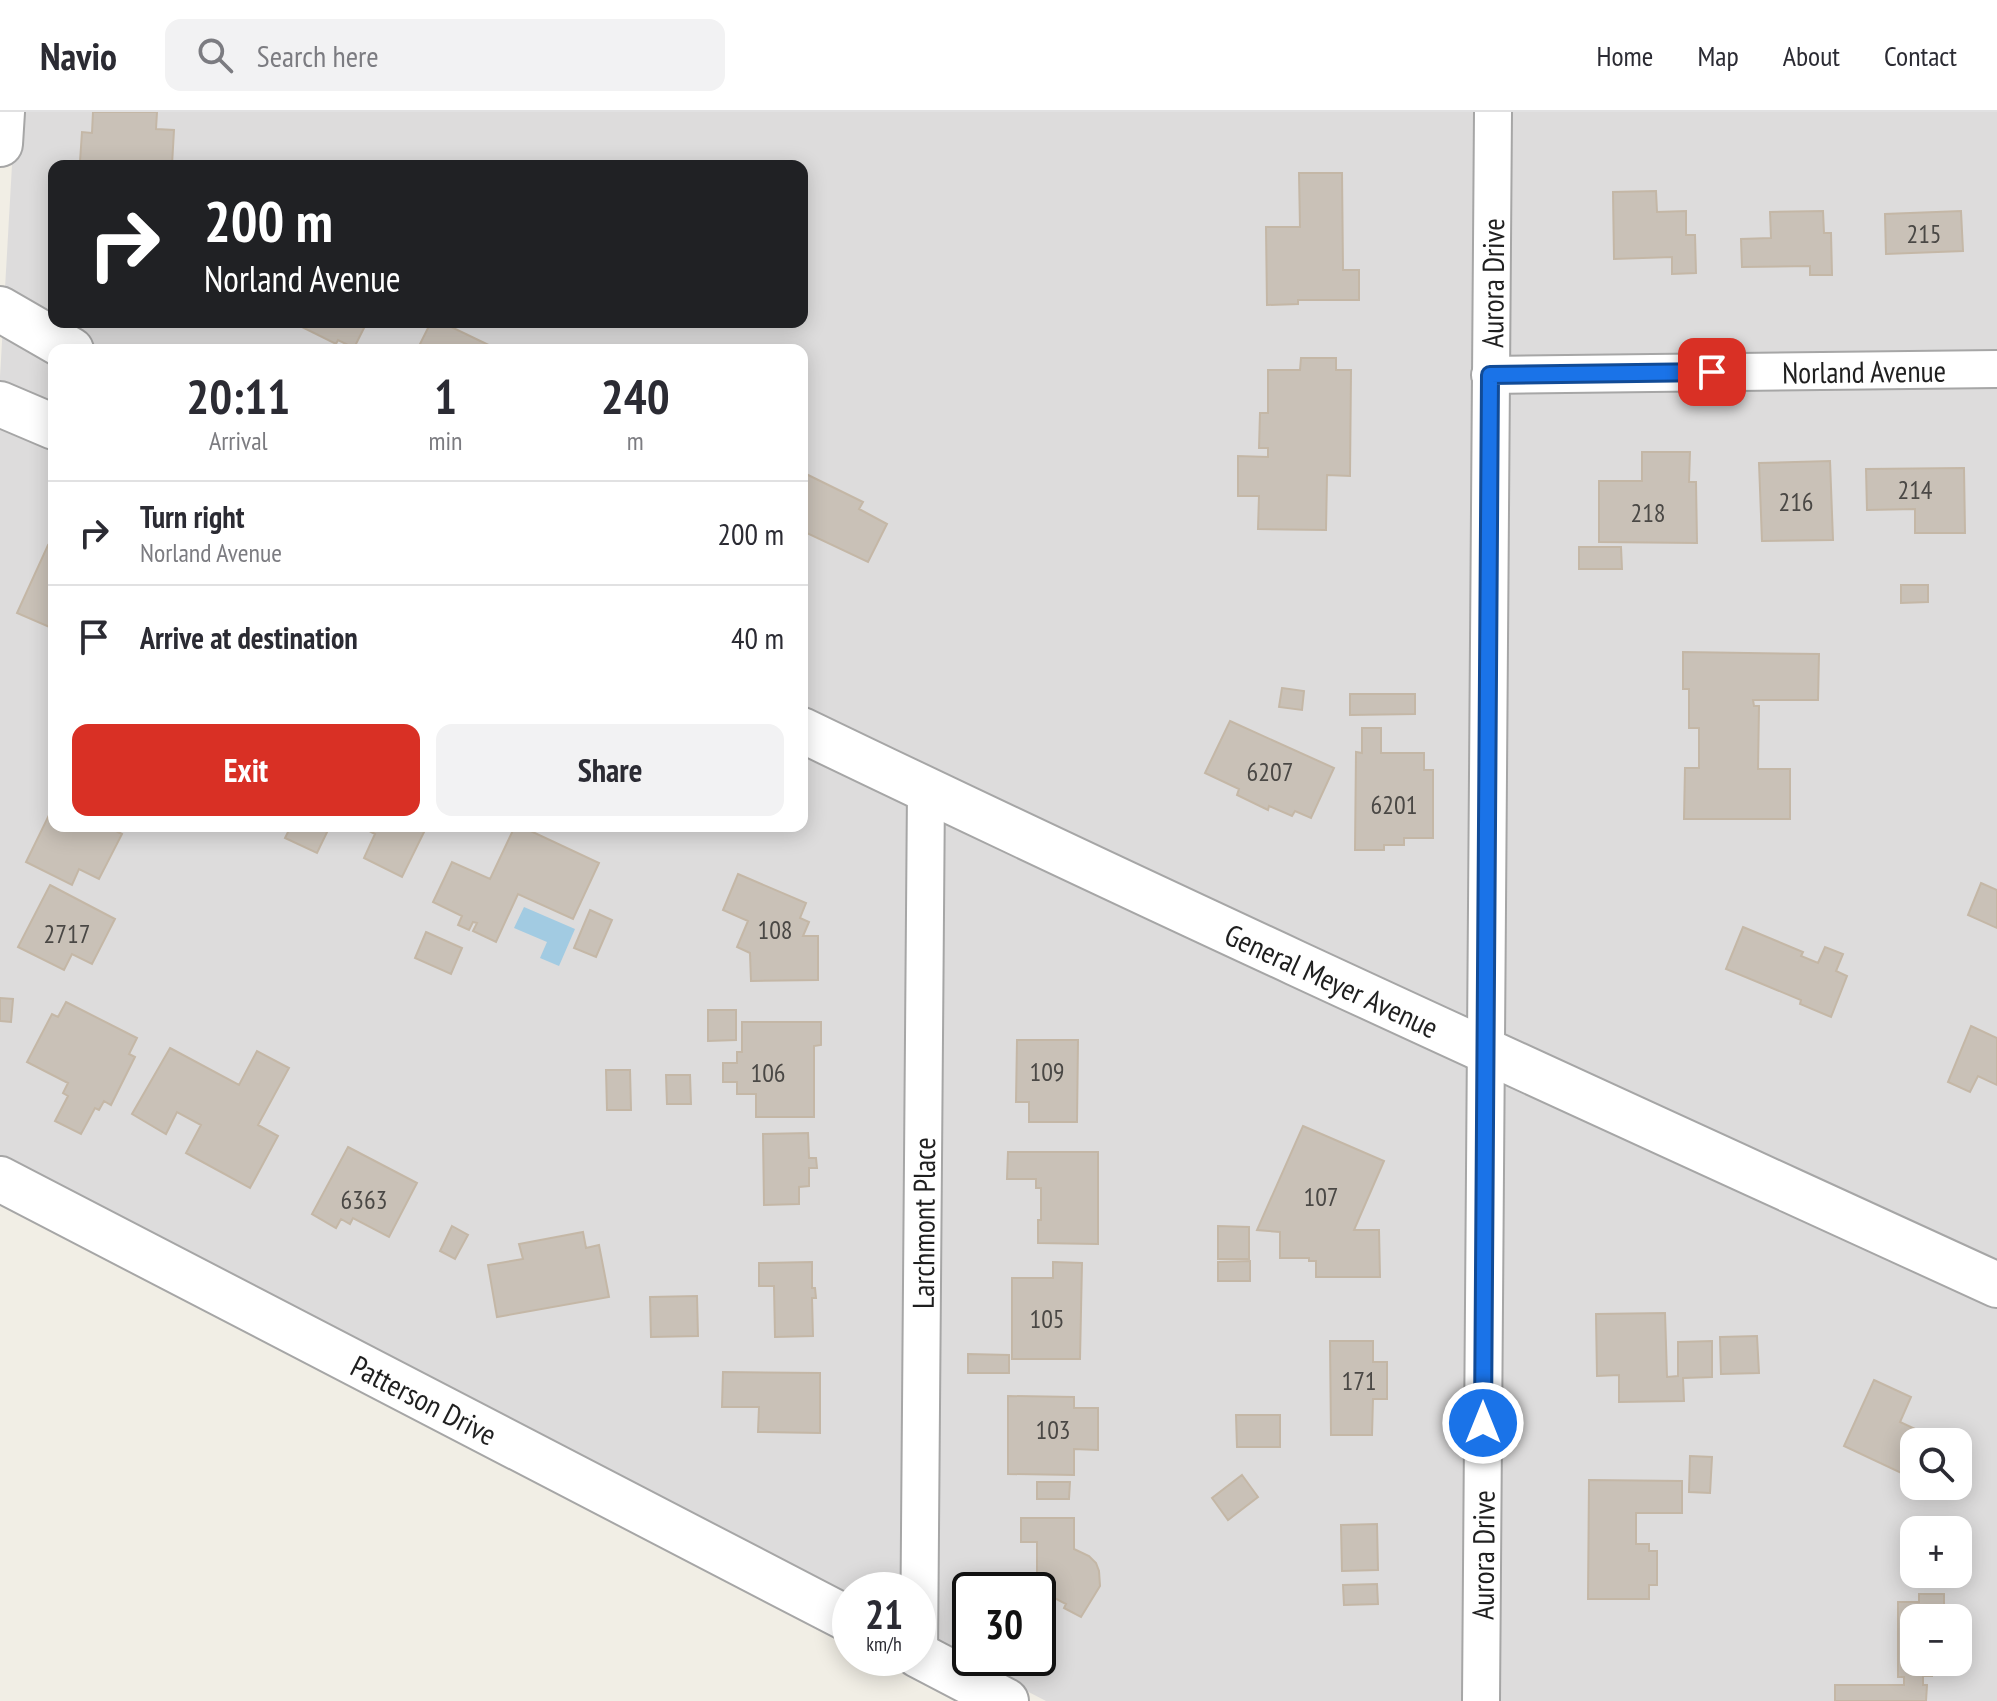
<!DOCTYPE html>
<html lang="en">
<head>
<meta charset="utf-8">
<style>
	:root { --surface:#fff; --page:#f2f2f3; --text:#2b2b33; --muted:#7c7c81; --line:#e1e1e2; --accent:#d93025 }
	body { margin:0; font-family:"PT Sans Narrow",sans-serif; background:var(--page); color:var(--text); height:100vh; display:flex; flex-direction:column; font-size:30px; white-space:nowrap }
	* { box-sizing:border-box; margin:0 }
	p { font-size:26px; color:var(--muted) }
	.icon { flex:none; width:44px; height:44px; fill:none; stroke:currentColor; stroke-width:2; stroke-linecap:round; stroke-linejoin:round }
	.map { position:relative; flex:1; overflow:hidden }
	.sheet { position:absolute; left:48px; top:232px; width:760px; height:488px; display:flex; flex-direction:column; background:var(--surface); border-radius:16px; box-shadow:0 4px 20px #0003 }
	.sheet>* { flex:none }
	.hud { position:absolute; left:48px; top:48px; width:760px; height:168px; border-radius:16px; box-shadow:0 4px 20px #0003; background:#202124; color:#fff; overflow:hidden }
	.tools { position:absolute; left:1900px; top:1316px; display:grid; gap:16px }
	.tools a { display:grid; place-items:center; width:72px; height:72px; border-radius:16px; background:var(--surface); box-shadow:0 4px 20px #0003; font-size:40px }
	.speed { position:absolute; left:832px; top:1460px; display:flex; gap:16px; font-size:40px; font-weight:700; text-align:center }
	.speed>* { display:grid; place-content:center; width:104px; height:104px; border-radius:50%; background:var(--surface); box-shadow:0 4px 20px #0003; line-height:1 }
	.speed small { font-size:20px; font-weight:400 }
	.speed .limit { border:4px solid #111; border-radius:12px; background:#fff; color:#111 }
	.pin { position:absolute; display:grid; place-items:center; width:68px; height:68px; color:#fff; margin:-34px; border-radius:16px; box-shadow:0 4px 12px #0006 }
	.me { position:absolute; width:88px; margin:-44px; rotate:0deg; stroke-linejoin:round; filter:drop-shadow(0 0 6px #0008) }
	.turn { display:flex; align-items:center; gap:28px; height:168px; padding:0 24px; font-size:36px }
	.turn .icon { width:104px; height:104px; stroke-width:2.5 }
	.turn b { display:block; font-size:56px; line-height:68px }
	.eta { display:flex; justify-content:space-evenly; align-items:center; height:136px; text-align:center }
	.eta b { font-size:48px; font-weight:700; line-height:56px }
	.primary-button { display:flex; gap:16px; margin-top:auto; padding:16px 24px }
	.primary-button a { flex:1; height:92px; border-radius:16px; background:var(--accent); color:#fff; font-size:32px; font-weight:700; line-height:92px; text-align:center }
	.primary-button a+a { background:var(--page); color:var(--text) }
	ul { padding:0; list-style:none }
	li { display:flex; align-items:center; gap:24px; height:104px; padding:0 24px; border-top:2px solid var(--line) }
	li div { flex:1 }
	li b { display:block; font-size:30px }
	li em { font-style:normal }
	header { display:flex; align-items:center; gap:48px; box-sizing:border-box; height:112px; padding:0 40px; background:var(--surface); border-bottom:2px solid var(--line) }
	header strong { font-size:38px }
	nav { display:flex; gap:44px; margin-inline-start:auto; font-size:28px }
	.search { width:560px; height:72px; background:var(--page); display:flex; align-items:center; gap:20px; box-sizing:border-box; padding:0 28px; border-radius:16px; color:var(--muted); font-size:30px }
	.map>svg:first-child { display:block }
	.residential { fill:#dddcdc; fill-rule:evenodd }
	.water { fill:#a2cbe2 }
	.building { fill:#c9c1b7; stroke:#c4b7a6; stroke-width:2 }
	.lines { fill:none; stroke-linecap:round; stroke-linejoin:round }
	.minor-casing { stroke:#a6a6a6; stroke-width:40 }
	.tertiary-casing { stroke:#a6a6a6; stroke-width:48 }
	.minor { stroke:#fff; stroke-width:36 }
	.tertiary { stroke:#fff; stroke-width:44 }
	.route-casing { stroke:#114b97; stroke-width:20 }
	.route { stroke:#1a73e8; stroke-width:14 }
	.labels { text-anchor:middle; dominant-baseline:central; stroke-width:6; stroke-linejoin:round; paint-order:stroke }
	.number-label { font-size:26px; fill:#4a4845 }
	.street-label { font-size:30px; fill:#1f1f1f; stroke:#fff }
</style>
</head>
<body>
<header>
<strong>Navio</strong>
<div class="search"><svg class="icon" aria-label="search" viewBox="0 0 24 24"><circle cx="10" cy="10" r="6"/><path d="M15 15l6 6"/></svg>Search here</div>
<nav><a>Home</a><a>Map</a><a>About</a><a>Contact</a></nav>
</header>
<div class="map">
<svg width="1997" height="1589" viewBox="0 0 1997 1589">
	<rect width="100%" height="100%" fill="#f1eee5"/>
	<path class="residential" d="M15,0H1997V1589H1046L918,1523V1478H850V1489L0,1053V265ZM54,54H802V210H54ZM54,238H802V714H54ZM1914,1330H1958V1374H1914ZM1914,1418H1958V1462H1914ZM970,1478H1038V1546H970ZM1914,1506H1958V1550H1914Z"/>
	<path class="water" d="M524,795L575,817L559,854L540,846L547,830L514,816Z"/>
	<path class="building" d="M93,0H157L156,17L174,18L172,53L89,54L90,51L80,50L82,20L92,21Z
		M1299,61H1342L1343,158H1359V188H1298V192L1267,193L1266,115H1300Z
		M1656,79L1657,100L1686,99V123H1695L1696,161L1672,162V145L1614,147L1613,80Z
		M1823,99L1824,121H1831L1832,163H1810V154L1742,155L1741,127L1771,126L1770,100Z
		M1961,99L1963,139L1886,142L1885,102Z
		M292,210H367L354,236L338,228L336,232Z
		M431,210H441L499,238H417Z
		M1301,246H1336V258H1351L1350,364L1327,363L1326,418L1258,417L1259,384H1238V344L1268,345V336H1259L1260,301H1268V258H1300Z
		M1642,340H1690L1689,370H1696L1697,431L1599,430V369H1642Z
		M1830,349L1833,428L1762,429L1759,351Z
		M1964,356L1965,421H1915V397L1867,398L1866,357Z
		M802,360L863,390L859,397L887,412L868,450L807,421L802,431Z
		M48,433L54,436V517L17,501Z
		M1579,435H1621L1622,457H1579Z
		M1901,473H1928V490L1901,491Z
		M1683,540L1819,542L1818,588H1753L1754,594H1759L1758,657H1790V707H1684L1685,656H1699V616H1689V577H1683Z
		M1282,576L1304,579L1302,598L1279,595Z
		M1350,582H1415V602L1350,603Z
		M1230,609L1334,656L1311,706L1295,699L1292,704L1269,694L1268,698L1237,683L1239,677L1205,661Z
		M1362,616H1381V641H1424V658H1433V726H1404V733H1384V738H1355L1356,640L1362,641Z
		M54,693V714H106L122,722L99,767L79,757L72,773L26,750Z
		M291,714H330L317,741L285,726Z
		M360,714H427L402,765L364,746L375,722Z
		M515,714H520L599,751L573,807L518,782L496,830L473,819L477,811L473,810L469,818L458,813L462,804L433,790L452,750L490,767Z
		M738,762L806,791L800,806L809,810L803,824H818V868L751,869L750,841L737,835L748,809L723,798Z
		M1981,771L1997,778V816L1968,803Z
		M50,773L115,807L92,852L72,842L64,858L18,835Z
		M590,798L612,808L596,845L574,836Z
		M1743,815L1803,840L1801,844L1818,851L1825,835L1843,842L1836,859L1847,864L1831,905L1800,892L1801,888L1726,857Z
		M426,820L462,836L451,862L415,846Z
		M0,886L13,887L11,910L0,909Z
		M66,890L137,926L129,942L135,945L111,993L104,989L99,998L95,996L81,1022L55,1009L68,984L63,981L68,971L27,950L52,902L58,905Z
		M708,898H736V928L708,929Z
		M742,910H821V933L814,934V1005H756V982H737V970H723V951H737V940H742Z
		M1971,914L1997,926V973L1978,964L1970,980L1948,970Z
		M1017,928H1078L1077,1010H1029V990H1016Z
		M170,936L239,973L257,939L289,956L258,1013L278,1024L250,1076L186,1041L201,1013L177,1000L166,1022L132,1002Z
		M606,958H630L631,998H607Z
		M666,963H690L691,992H667Z
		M1303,1014L1384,1049L1354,1118H1379L1380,1165H1316V1149H1309V1146H1280V1120L1257,1118Z
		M808,1021L809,1046H816L817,1056H809V1074L799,1075V1092L764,1093L763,1022Z
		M348,1035L417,1071L389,1125L353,1106L350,1112L341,1107L336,1116L312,1102Z
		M1008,1040H1098V1132L1038,1131V1108H1041V1076H1036V1067H1007Z
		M452,1114L468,1123L455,1147L440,1139Z
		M1218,1114L1249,1115V1147H1218Z
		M583,1120L586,1136L599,1133L609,1185L497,1205L488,1153L523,1147L519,1132Z
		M1250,1149V1169H1218V1150Z
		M812,1150V1176H815L816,1186H812L813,1224L775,1225L774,1174H759V1151Z
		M1053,1150L1082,1151L1080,1247H1012V1166H1053Z
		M697,1184L698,1224L651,1225L650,1185Z
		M1665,1201L1667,1265L1678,1264V1230L1712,1229V1265L1683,1266L1684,1289L1619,1290V1263L1597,1264L1596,1202Z
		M1757,1224L1759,1261L1721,1262L1720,1225Z
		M1330,1229H1373V1250H1387V1287H1373L1372,1323H1331Z
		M968,1242L1009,1243V1261H968Z
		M723,1260L820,1261V1321L758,1320L759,1295H722Z
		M1874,1268L1911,1285L1900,1310L1943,1330H1914V1367L1844,1334Z
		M1008,1284L1074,1285V1296H1098V1338L1074,1337V1363L1008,1362Z
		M1236,1303H1280V1335H1237Z
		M1690,1344L1712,1345L1710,1381L1689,1380Z
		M1242,1363L1258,1385L1228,1408L1212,1386Z
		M1589,1368L1682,1369V1401H1636V1432H1649V1439H1657V1473H1649V1487H1588Z
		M1037,1370H1070L1069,1387H1037Z
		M1021,1406H1074V1437L1089,1444L1096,1451L1099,1459L1100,1474L1081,1505L1064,1496L1066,1492L1037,1477V1430H1021Z
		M1377,1412L1378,1458L1342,1459L1341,1413Z
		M1377,1472L1378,1492L1344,1493L1343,1473Z
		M1919,1482H1944V1506H1914V1550H1944H1932V1564H1923V1573H1927L1926,1589H1835V1573H1904V1565H1898V1490H1919Z"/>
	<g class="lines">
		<defs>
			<g id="minor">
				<path id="s1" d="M1490,263L1997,257"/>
				<path id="s2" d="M919,1543L926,678"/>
				<path id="s3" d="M1481,1589L1493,0"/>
			</g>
			<g id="tertiary">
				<path d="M0,32L2,0"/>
				<path d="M0,197L71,238"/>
				<path d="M0,292L54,315"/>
				<path id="s4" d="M802,618C1198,809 1598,990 1997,1173"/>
				<path id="s5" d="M0,1067L850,1508"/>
				<path d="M918,1543L1006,1589"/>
			</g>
		</defs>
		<use href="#minor" class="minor-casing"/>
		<use href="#tertiary" class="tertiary-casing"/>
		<use href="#minor" class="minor"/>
		<use href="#tertiary" class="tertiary"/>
	</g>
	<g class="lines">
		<defs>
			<path id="route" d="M1483,1311L1490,263L1712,260"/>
		</defs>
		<use href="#route" class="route-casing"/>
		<use href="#route" class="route"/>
	</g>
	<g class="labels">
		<g class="number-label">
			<text x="1924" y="121">215</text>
			<text x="1915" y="377">214</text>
			<text x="1796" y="389">216</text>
			<text x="1648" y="400">218</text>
			<text x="1270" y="659">6207</text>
			<text x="1394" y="692">6201</text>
			<text x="775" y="817">108</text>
			<text x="67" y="821">2717</text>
			<text x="1047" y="959">109</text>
			<text x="768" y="960">106</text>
			<text x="1321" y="1084">107</text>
			<text x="364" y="1087">6363</text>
			<text x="1047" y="1206">105</text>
			<text x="1359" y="1268">171</text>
			<text x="1053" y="1317">103</text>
		</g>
		<g class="street-label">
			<text stroke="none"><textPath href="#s3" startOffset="1418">Aurora Drive</textPath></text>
			<text stroke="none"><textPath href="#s1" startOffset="374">Norland Avenue</textPath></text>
			<text stroke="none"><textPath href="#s4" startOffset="586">General Meyer Avenue</textPath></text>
			<text stroke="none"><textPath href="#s2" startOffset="432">Larchmont Place</textPath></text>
			<text stroke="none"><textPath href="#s5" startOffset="478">Patterson Drive</textPath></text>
			<text stroke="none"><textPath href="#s3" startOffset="146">Aurora Drive</textPath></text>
		</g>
	</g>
</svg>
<div class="tools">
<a><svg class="icon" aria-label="search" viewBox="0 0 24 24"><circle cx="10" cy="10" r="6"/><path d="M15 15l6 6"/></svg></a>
<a>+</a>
<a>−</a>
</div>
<div class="speed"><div>21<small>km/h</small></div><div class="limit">30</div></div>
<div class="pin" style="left:1712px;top:260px;background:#d93025"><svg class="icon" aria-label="arrive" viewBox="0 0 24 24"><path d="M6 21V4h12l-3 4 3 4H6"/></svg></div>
<svg class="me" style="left:1483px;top:1311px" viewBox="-20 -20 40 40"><circle r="17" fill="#1a73e8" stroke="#fff" stroke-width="3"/><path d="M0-11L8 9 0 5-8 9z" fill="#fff"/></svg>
<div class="hud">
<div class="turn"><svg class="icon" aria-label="right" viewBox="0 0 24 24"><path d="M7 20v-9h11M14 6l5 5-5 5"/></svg><div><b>200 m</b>Norland Avenue</div></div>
</div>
<section class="sheet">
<div class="eta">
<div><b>20:11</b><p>Arrival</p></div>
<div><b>1</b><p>min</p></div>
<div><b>240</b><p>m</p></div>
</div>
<ul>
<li><svg class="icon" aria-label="right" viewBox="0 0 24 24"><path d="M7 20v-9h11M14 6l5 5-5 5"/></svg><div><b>Turn right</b><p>Norland Avenue</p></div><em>200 m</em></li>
<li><svg class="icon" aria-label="arrive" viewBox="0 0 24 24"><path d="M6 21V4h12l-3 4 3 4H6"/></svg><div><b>Arrive at destination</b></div><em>40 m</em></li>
</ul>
<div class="primary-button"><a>Exit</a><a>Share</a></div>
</section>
</div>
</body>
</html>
